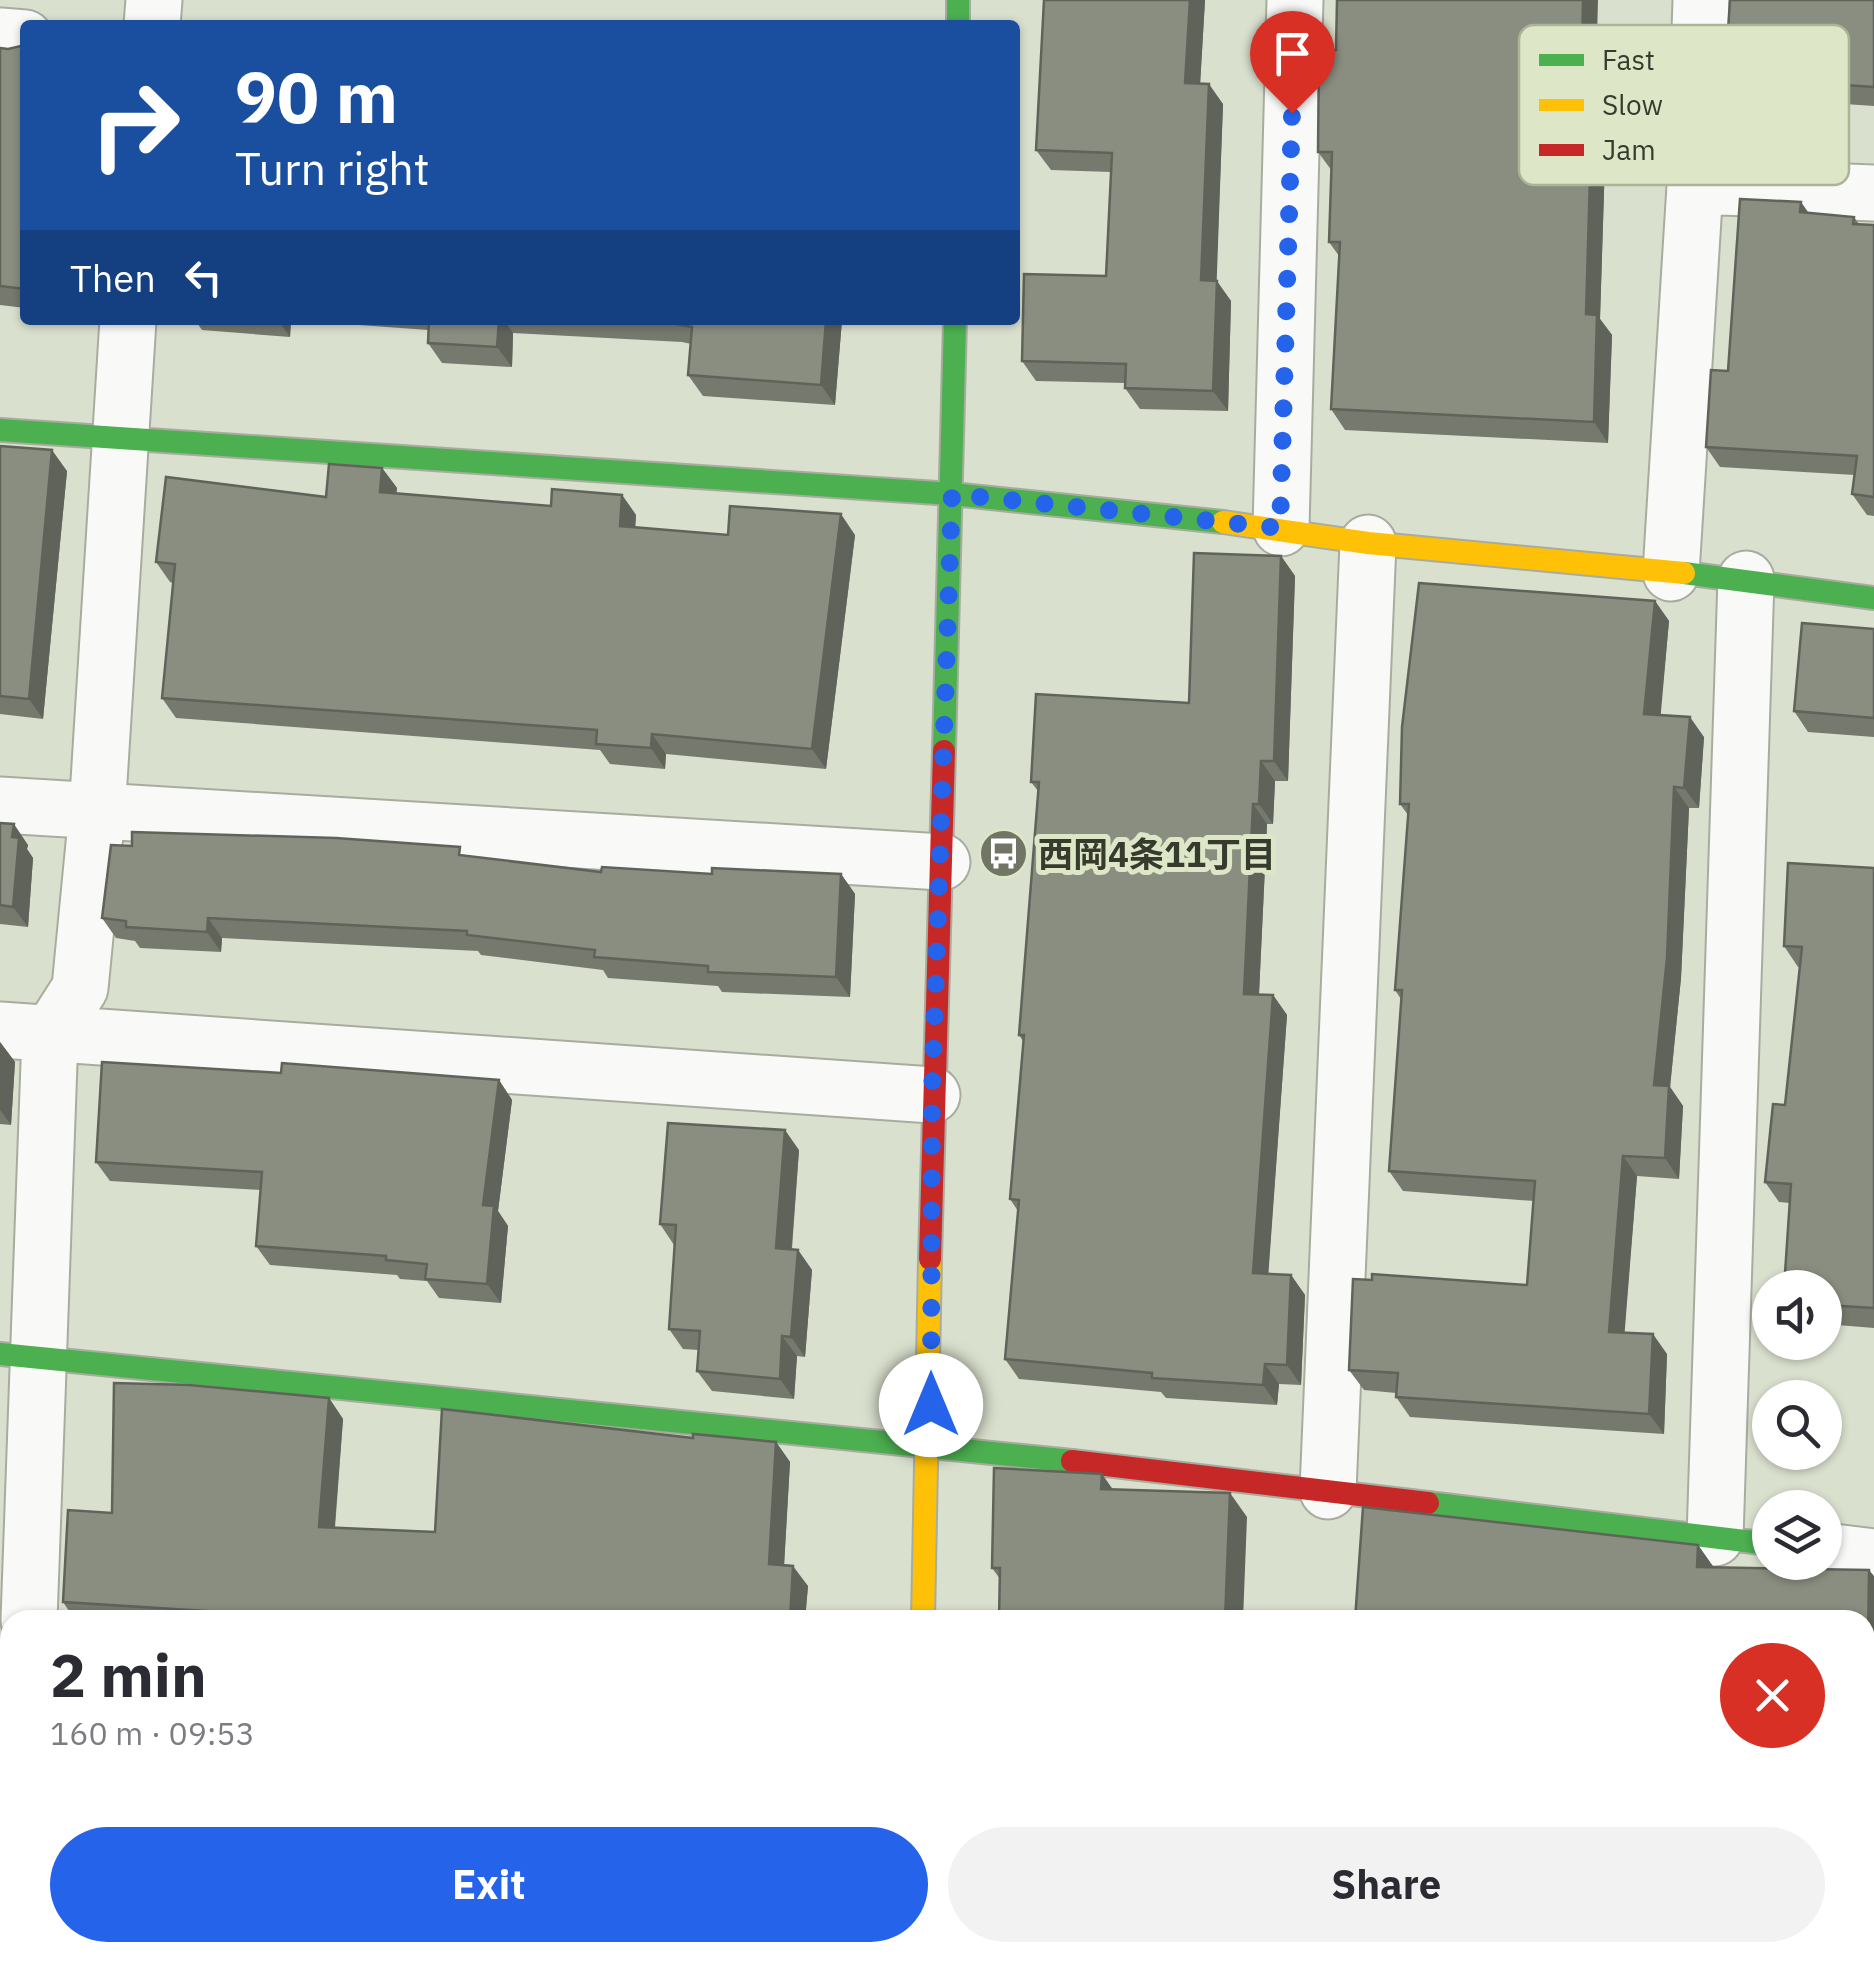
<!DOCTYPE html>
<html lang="en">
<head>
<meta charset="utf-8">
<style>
	:root { --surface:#fff; --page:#f2f2f3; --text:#2b2b33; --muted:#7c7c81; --accent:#2563eb }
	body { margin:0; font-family:"IBM Plex Sans","Noto Sans JP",sans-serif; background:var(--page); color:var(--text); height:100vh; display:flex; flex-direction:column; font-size:38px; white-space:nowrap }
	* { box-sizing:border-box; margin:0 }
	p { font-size:32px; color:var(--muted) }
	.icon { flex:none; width:55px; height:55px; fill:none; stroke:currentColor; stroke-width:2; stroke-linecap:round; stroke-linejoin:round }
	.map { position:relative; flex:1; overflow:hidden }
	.drawer { position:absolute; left:0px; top:1610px; width:1875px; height:352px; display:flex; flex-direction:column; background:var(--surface); border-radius:30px 30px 0 0; box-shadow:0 2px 8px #0004 }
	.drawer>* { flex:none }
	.guide { position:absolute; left:20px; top:20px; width:1000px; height:305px; border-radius:10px; box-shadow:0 2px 8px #0004; background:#1a4fa0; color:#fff; overflow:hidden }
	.controls { position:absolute; left:1752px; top:1270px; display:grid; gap:20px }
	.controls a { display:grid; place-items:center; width:90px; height:90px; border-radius:50%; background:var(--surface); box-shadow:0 2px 8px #0004; font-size:50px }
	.pin { position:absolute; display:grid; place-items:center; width:85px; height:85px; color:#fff; margin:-102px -42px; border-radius:50% 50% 50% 0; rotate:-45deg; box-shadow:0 0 10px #0007 }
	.pin .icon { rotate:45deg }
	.me { position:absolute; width:110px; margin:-55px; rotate:0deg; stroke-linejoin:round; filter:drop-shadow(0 0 8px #0008) }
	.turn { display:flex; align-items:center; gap:35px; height:210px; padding:0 50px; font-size:45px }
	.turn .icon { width:130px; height:130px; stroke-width:2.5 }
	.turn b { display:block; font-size:70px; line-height:85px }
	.then { display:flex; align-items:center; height:95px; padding:0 50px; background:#0003; gap:20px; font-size:38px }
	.round { display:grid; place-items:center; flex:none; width:105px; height:105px; border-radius:52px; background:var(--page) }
	.headline { display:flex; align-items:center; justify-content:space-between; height:170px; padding:0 50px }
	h1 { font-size:60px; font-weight:700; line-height:75px }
	.button { display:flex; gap:20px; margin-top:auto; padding:20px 50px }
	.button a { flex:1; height:115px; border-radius:60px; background:var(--accent); color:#fff; font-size:40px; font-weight:700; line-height:115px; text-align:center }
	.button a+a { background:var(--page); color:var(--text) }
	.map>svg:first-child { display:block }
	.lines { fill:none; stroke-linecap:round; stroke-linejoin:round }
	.street-casing { stroke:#a8ac9f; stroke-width:59 }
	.fast-casing { stroke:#a8ac9f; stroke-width:26 }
	.slow-casing { stroke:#a8ac9f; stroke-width:26 }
	.jam-casing { stroke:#a8ac9f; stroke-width:26 }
	.street { stroke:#f9faf8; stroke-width:55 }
	.fast { stroke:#4caf50; stroke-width:22 }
	.slow { stroke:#ffc107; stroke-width:22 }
	.jam { stroke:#c62828; stroke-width:22 }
	.wall { fill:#767a6e }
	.shaded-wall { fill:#60635a }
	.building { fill:#898e80; stroke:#60635a; stroke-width:2.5 }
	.route { stroke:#2563eb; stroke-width:18; stroke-dasharray:0 32.4 }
	.labels { text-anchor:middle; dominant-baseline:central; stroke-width:10; stroke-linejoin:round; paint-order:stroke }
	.poi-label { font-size:35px; font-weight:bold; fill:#373b2e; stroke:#dde7c7; text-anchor:start }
	.key { fill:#dde7c7; stroke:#abb399; stroke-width:2.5 }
	.key-label { font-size:28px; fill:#373b2e }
</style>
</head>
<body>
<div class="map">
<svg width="1874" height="1961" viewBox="0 0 1874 1961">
	<rect width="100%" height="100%" fill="#dae0ce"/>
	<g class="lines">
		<defs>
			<path id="street" d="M152,25L154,0
				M0,36L25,38
				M1695,186L1874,193
				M1281,528L1295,0
				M1671,573L1695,186L1701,0
				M0,805L942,862
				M0,1030L932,1095
				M1328,1491L1368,543
				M1715,1538L1746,579
				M1825,1551L1874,1557
				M29,1620L50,1035L80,988L97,813L128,320
				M0,1693H10
				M1865,1941H1874
				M18,1961V1952
				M1762,1961L1763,1952"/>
			<path id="fast" d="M958,0V25
				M0,430L952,494L1223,522
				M1684,573L1874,598
				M944,751L955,320
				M0,1354L1072,1461
				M1428,1503L1770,1544
				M911,1952V1961"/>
			<path id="slow" d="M1223,522L1368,543L1684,573
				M923,1620L930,1259"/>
			<path id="jam" d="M930,1259L944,751
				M1072,1461L1428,1503"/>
		</defs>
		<use href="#street" class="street-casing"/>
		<use href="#fast" class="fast-casing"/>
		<use href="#slow" class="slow-casing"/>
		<use href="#jam" class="jam-casing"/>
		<use href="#street" class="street"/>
		<use href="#fast" class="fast"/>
		<use href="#slow" class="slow"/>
		<use href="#jam" class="jam"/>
	</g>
	<path class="wall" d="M1044,0H1205L1200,84L1223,104L1216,281L1231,301L1228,411L1140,409L1125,388L1126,383L1036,381L1022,361L1106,276L1111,172L1051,170L1036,150Z
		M1874,0V106L1740,97L1725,77Z
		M25,45V308L0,305V48L8,49Z
		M1595,112L1606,128L1600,319L1612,335L1608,443L1345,430L1331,409L1339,256L1329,242L1332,171L1318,152Z
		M1809,213L1854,217L1859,224L1874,225V516L1867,515L1852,494L1855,475L1720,467L1706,447L1728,371Z
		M195,320H842L835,405L703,396L688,375L691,344L682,342L513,333L512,367L442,363L428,343V330L291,320L290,337L202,330Z
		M0,446L67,471L43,719L0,714Z
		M382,468L397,488L396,493L551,506L622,495L636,515L635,527L728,535H855L826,769L666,754L665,769L610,764L600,750L176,718L162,698L173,583L170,582L156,562L326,497Z
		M1281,556L1295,576L1288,781H1275L1273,824H1267L1259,995H1273L1287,1015L1268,1274L1291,1275L1305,1295L1301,1385L1279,1384L1277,1405L1166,1398L1161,1392L1019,1379L1005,1359L1018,1211L1010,1199L1023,1041L1019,1035L1038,791L1031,782L1189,703Z
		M1655,601L1669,621L1660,715L1704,737L1699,808H1689L1681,978L1670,1087L1683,1106L1679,1179L1637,1176L1624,1333L1667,1354L1664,1434L1410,1417L1396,1397V1393L1364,1390L1349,1370L1527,1285L1534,1201L1403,1191L1389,1171L1401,999L1395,990L1408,815L1400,804Z
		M1874,629V737L1808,732L1794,711Z
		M0,823L28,845L27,849L33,858L28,927L0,924Z
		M132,846L466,856L601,872L712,874H841L855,894L850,997L722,992L718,986L608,978L603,970L481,955L478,951L222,938L221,952L140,948L135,941L116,938L102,918Z
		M1874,868V1328L1825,1324V1288L1790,1203L1779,1202L1765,1182L1785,1105L1800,967H1798L1784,946Z
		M0,1042L15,1062L11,1125L0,1124Z
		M281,1073L499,1080L512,1100L498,1211L508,1226L501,1303L439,1298L427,1281L400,1279L397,1275L270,1265L256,1246L261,1190L110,1181L96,1162Z
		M799,1150L792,1249L798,1250L812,1270L805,1357L797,1356L794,1399L712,1391L697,1371L699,1350L683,1349L669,1329L674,1245L660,1224Z
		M329,1398L343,1419L335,1528L435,1532L693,1438L776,1442L790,1462L784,1565L808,1586L805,1620H75L63,1602L112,1513Z
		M1112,1489L1247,1517L1000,1579L992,1568Z
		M1698,1545L1713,1567L1874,1576V1844L1865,1831V1620H1355Z
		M0,1815L10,1816V1905L0,1904Z
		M45,1952H762L761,1961H45Z"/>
	<path class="shaded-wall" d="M1190,0H1205L1199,103L1185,83Z
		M1583,0H1598L1595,112L1606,128L1600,319L1612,335L1608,443L1594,422L1586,314L1581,108Z
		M1209,84L1223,104L1216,300L1201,280Z
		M1801,202L1815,222L1800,212Z
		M1217,281L1231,301L1228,411L1213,391Z
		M278,320H291L290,337Z
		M499,320H504L513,333L512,367L497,347Z
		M826,320H842L835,405L821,385Z
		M52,450L67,471L43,719L29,699Z
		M382,468L397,488L394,512L380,492Z
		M622,495L636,515L634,546L620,526Z
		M841,514L855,535L826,769L812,749Z
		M1281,556L1295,576L1288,781L1274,761Z
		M1655,601L1669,621L1659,734L1644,714Z
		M1690,717L1704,737L1699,808L1684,788Z
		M652,734L666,754L665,769L651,748Z
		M1261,761L1275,781L1273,824L1259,804Z
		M1674,787L1689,808L1681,978L1670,1087L1683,1106L1679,1179L1665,1158L1654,1085Z
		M1253,804L1267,824L1258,1014L1244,994Z
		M14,824L28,845L27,849L33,858L28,927L13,907L12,837Z
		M841,874L855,894L850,997L836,977Z
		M208,918L222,938L221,952L207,932Z
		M1273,995L1287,1015L1267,1293L1253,1273Z
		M0,1042L15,1062L11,1125L0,1110Z
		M499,1080L512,1100L498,1211L508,1226L501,1303L487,1284L483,1205Z
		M785,1130L799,1150L790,1268L776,1248Z
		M1623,1156L1637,1176L1623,1353L1609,1332Z
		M798,1250L812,1270L805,1357L791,1337Z
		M1291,1275L1305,1295L1301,1385L1287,1365Z
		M1653,1334L1667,1354L1664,1434L1649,1414Z
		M782,1336L797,1356L794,1399L780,1379Z
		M1265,1364L1279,1384L1277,1405L1263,1385Z
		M329,1398L343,1419L333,1547L319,1527Z
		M776,1442L790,1462L783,1584L769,1564Z
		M1102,1474L1119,1498L1101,1489Z
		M1230,1493L1247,1517L1243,1620H1225Z
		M1698,1545L1715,1569L1697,1567Z
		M793,1566L808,1586L805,1620H790Z
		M1869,1570L1874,1576V1725L1867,1716Z
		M552,1952H555L561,1961H551Z
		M745,1952H762L761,1961H744Z
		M1653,1952H1675L1674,1961H1652Z"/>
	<path class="building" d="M1044,0H1190L1185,83L1209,84L1201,280L1217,281L1213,391L1125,388L1126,364L1022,361L1024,274L1106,276L1112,153L1036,150Z
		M1337,0H1583L1581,108H1592L1586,314L1597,315L1594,422L1331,409L1340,242H1329L1332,152H1318L1319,50H1336Z
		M1730,0H1874V87L1725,77Z
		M25,45V289L0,286V48L8,49Z
		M1740,199L1801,202L1800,212L1854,217L1853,224L1874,225V497L1852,494L1857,456L1706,447L1711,370L1728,371Z
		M429,320H499L497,347L428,343Z
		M636,320H826L821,385L688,375L692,327L667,322Z
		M0,446L52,450L29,699L0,696Z
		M329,464L382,468L380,492L551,506L552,489L622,495L620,526L728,535L730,506L841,514L812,749L652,734L651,748L596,744L597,730L162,698L175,564L156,562L166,477L326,497Z
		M1194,553L1281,556L1274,761H1261L1259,804H1253L1244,994L1273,995L1253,1273L1291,1275L1287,1365L1265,1364L1263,1385L1152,1378V1373L1005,1359L1019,1200L1010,1199L1024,1035H1019L1039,782H1031L1036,694L1189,703Z
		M1419,583L1655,601L1644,714L1690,717L1684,788L1674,787L1667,958L1654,1085L1669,1086L1665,1158L1623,1156L1609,1332L1653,1334L1649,1414L1396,1397L1398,1373L1349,1370L1353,1279L1372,1280V1274L1527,1285L1535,1181L1389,1171L1402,990H1395L1409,804H1400L1402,727Z
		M1802,623L1874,629V718L1794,711Z
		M0,823L14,824L12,837L19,838L13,907L0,905Z
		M132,832L336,838L460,847L459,855L601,872L602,867L712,874V868L841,874L836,977L708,972V966L594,957L595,950L467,935V931L208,918L207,932L126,927V921L102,918L111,845L132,846Z
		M1788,863L1874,868V1308L1825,1305V1288H1784L1791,1184L1765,1182L1773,1104L1785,1105L1802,947L1784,946Z
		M102,1062L281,1073L282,1063L499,1080L483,1205L494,1206L487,1284L425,1279L427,1264L386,1260V1256L256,1246L262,1172L96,1162Z
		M668,1123L785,1130L776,1248L798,1250L791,1337L782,1336L780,1379L697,1371L700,1331L669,1329L676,1225L660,1224Z
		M114,1383L189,1385L329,1398L319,1527L435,1532L442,1409L693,1438V1434L776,1442L769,1564L793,1566L790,1620H220L221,1612L63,1602L68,1510L112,1513Z
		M994,1468L1102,1474L1101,1489L1230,1493L1225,1620H999L1000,1568H992Z
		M1363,1507L1698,1545L1697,1567L1869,1570L1867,1716H1874V1822L1865,1821V1620H1355Z
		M0,1815L10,1816V1885L0,1884Z
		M1874,1948V1961H1788L1789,1952H1865V1949Z
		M45,1952H552L551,1961H45Z
		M588,1952H745L744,1961H681Z
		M1551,1952H1653L1652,1961H1550Z"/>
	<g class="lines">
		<path class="route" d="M931,1405L932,1094L952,494L1280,528L1292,113"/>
	</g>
	<defs>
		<symbol id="bus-disc" viewBox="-11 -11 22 22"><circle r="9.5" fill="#707566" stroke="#dde7c7"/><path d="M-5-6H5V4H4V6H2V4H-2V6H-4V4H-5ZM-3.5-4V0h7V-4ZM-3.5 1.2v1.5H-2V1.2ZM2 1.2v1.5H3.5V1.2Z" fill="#fff"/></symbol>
	</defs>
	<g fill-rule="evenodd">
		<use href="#bus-disc" x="976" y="826" width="55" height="55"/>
	</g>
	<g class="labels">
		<g class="poi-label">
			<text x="1038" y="854">西岡4条11丁目</text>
		</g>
	</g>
	<rect x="1519" y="25" width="330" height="160" rx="15" class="key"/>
	<rect x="1539" y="54" width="45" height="12" fill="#4caf50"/>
	<rect x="1539" y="99" width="45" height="12" fill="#ffc107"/>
	<rect x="1539" y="144" width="45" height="12" fill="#c62828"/>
	<g class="key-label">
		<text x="1602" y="70">Fast</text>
		<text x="1602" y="115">Slow</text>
		<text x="1602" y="160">Jam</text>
	</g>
</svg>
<div class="controls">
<a><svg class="icon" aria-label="sound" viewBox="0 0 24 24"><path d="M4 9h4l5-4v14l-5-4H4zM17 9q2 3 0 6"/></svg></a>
<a><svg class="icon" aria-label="search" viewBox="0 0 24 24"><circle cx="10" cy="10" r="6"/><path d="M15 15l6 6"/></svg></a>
<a><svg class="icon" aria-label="layers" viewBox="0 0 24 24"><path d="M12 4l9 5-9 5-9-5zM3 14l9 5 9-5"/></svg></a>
</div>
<div class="pin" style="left:1292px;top:113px;background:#d93025"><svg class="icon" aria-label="arrive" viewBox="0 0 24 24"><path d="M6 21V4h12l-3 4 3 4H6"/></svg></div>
<svg class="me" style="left:931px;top:1405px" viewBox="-20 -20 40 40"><circle r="19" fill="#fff"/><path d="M0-13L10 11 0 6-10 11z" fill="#2563eb"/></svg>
<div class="guide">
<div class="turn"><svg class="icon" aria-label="right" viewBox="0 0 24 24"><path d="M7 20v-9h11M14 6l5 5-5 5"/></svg><div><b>90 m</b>Turn right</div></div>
<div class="then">Then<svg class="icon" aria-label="left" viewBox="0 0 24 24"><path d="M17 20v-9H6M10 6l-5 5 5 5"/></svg></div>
</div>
<section class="drawer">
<div class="headline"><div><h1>2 min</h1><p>160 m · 09:53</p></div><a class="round" style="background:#d93025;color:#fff"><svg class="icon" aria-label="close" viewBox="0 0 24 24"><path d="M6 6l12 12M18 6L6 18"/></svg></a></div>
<div class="button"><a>Exit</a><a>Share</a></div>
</section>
</div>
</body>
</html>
